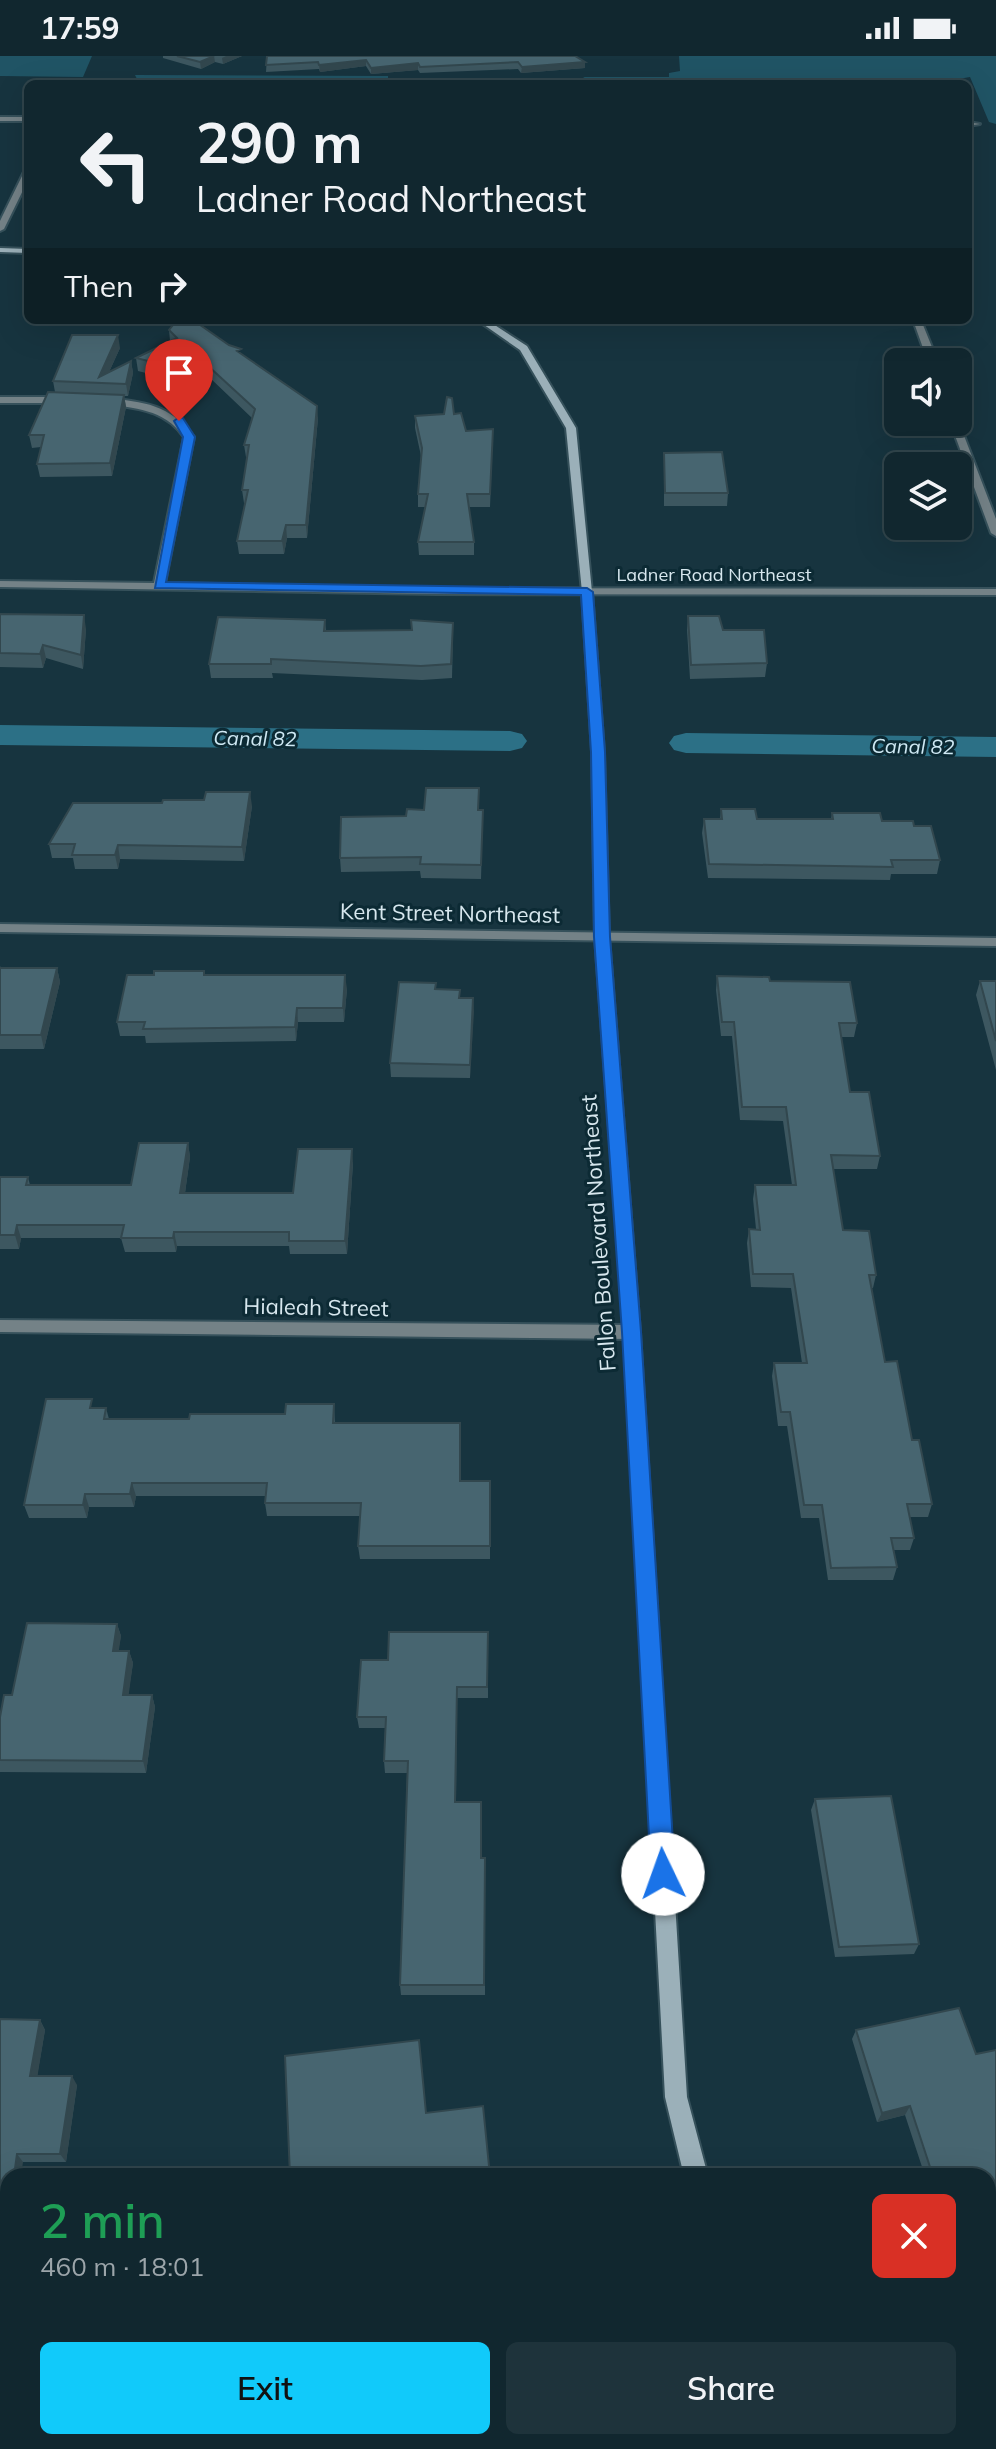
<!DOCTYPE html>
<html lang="en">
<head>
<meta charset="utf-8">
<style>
	:root { --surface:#11272f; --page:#1e333b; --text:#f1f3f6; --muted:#9ca5aa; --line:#30444b; --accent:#11cafa }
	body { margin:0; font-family:Mulish,sans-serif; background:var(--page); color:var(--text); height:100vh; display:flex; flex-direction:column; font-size:30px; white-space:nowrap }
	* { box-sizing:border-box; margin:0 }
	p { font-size:26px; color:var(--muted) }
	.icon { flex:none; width:44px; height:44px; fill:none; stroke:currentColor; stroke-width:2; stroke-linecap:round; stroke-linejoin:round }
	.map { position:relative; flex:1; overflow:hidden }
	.sheet { position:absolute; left:0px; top:2112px; width:996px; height:282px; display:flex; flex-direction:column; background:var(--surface); border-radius:24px 24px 0 0; box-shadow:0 8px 32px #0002,0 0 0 2px var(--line) }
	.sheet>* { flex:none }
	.guide { position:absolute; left:24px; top:24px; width:948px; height:244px; border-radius:12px; box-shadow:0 8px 32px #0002,0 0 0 2px var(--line); background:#11272f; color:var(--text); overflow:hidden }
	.fabs { position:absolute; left:884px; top:292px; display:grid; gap:16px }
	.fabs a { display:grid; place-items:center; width:88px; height:88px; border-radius:12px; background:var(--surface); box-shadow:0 8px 32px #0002,0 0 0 2px var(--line); font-size:40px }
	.pin { position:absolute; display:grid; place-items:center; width:68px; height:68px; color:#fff; margin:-82px -34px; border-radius:50% 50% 50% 0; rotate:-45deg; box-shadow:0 0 8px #0007 }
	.pin .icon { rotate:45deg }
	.me { position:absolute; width:88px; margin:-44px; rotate:357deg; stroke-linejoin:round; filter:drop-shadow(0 0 6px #0008) }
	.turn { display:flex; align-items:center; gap:28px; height:168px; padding:0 40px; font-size:36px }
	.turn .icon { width:104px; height:104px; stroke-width:2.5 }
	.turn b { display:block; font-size:56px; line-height:68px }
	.then { display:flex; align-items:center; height:76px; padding:0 40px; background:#0003; gap:16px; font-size:30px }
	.round { display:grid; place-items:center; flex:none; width:84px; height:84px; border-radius:12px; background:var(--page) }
	.headline { display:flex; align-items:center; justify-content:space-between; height:136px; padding:0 40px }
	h1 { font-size:48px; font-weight:600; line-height:60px; color:#1e9e55 }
	.action { display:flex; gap:16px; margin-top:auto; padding:16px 40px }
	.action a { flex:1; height:92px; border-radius:12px; background:var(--accent); color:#111; font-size:32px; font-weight:600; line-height:92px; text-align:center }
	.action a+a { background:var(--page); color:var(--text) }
	.status { display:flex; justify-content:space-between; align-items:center; height:56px; padding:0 40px; background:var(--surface); direction:ltr }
	.status svg { height:22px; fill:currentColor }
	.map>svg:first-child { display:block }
	.green { fill:#205465 }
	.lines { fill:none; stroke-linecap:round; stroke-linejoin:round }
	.canal { fill:#2c7086; fill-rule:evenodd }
	.street-casing { stroke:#36515b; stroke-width:4 }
	.secondary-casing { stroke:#36515b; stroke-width:4 }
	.street { fill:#748287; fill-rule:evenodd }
	.secondary { fill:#9bb0b9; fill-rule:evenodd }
	.wall { fill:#3d5760 }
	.shaded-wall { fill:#32474e }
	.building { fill:#476570; stroke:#32474e; stroke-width:2 }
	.route { fill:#1a73e8; stroke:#114b97; stroke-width:2 }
	.labels { text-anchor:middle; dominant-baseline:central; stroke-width:6; stroke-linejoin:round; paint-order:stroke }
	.far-street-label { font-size:18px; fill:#d7e7ee; stroke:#0c2a34 }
	.far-water-label { font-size:20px; font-style:italic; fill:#cfe9f4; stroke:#0c2a34 }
	.street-label { font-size:22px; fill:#d7e7ee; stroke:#0c2a34 }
</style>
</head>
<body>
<div class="status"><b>17:59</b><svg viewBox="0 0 49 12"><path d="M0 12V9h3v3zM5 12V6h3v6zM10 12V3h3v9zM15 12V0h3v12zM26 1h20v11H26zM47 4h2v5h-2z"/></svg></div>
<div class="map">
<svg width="996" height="2393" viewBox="0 0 996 2393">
	<rect width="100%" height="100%" fill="#17343f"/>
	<path class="green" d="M0,0H92L83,21L0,20Z
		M679,0H996V68L989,66L970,21L941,26L588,24L583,21H669V17L680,15Z
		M135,19L388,20V28L229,25L139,27Z"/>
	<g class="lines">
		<path class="canal" d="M0,669L510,675L522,678L527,685L522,692L510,695L0,689Z
			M686,677L996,681V701L686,697L674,694L669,687L674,680Z"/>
		<defs>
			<path id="street" d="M0,61H28V65H0Z
				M968,66L980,68L968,70Z
				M28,114V124L4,173L0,175V165L24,116Z
				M913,264H921L938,306H928Z
				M0,341H66L71,344L66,347H0Z
				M106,342C144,346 170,348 194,381L165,527L435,532L996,533V539L435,538L0,531V525L154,527L184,381C163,352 135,353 103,347L101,345Z
				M958,364L996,463V480L991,477L950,366H958Z
				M0,868L996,882V890L0,876Z
				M0,1264L632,1269L638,1271L640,1276L638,1281L632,1283L0,1276Z"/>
			<path id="secondary" d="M0,192L28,193V197L0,196Z
				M477,264H487L527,290L576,372L592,536L604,696L609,881L640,1276L687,2041L708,2120H684L665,2041L624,1276L595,881L592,696L582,536L566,372L520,294Z
				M775,2386H802L805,2393H778Z"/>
		</defs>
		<use href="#street" class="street-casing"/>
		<use href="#secondary" class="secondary-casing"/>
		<use href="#street" class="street"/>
		<use href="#secondary" class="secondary"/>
	</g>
	<path class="wall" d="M163,0H242L223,8L215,6L201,13L163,2Z
		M267,0L585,6V12L521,17L518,13L420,17L418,14L371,18L366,10L320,16L319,13L266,16Z
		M169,274L242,298L318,362L307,482H287L284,498H239L237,485L245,447H244L242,434L247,401H246L244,389L252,362L209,321L194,329L138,315L136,302L170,285Z
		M120,292L109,316L131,305L133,317L128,340H124L126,351L112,420L40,421L37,408L41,391L32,392L29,379L55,336L53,325Z
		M454,358L466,375L493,373L490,451H469L474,486V499H419L418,486L425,451H418V438L421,400L415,372V360Z
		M664,397L728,437L727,450H664Z
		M0,558L86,573L83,613L46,602L43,612L0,611Z
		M688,560L723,574L767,607L765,621L690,623L687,574Z
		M325,564L326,575L453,580L452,622L422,624L272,617L273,622H211L209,608Z
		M252,750L244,805L120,803L118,813H75L73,802H52L49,788Z
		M721,753L757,763H831L832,757L914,770L940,804L937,818H891L890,824L708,822L702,777L704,763H720Z
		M483,754L481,823L421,822L420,815L341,816L340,802L406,760Z
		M0,910L1,912H57L60,926L44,993H0Z
		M204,915L205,919L347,933L344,966H298L296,985L146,987L145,980H120L117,966Z
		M717,920L770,925L857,967L854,981H841L850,1036L880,1100L877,1113H833L843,1174L876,1219L873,1232H871L885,1306L912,1384L932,1448L928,1461H910L914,1482L910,1494H894L897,1511L893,1524H828L819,1462H801L787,1370H778L772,1320L774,1307H802L791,1232L751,1231L747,1187L749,1173H756L753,1143L755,1129H792L783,1065L740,1064L732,980H721L716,934Z
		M980,925H996V1014L976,939Z
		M436,927V933L460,934V942H473L470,1022L391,1021L390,1007Z
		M188,1087L190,1101L185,1137H293L353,1107L347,1198H290L289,1190H177L176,1196H125L121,1182H21L19,1193H0V1121H28L30,1129H131Z
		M334,1348L335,1367L460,1425H490V1503H360L358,1490L360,1460H267L265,1447L266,1440H136L134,1451H89L87,1462H29L24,1449L94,1352H106L109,1363H189L285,1358Z
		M117,1568L121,1580L118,1595H129L133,1607L128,1639H152L155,1651L146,1717L0,1716V1661L12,1639Z
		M488,1576V1642H457L456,1746L481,1802H485V1939H401L400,1929L407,1717H385L384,1705L385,1672H359L357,1661L388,1604Z
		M815,1743L919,1888L914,1898L835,1901L811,1754Z
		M0,1963L40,1964L45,1974L37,2020L77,2029L66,2106H23L8,2120V2202L4,2227L8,2232L0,2284Z
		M856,1974L976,1998L996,1994V2149L988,2151V2120H925L905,2059L877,2066L852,1983Z
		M996,2225V2326L988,2312V2231Z"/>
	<path class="shaded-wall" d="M214,0L215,6L201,13L200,6Z
		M226,0H242L223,8L222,2Z
		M366,4V10L320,16L319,9Z
		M585,6V12L521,17L522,11Z
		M418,7V14L371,18V12Z
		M118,279L120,292L104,327L99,321Z
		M131,305L133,317L128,340L126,328Z
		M207,309L209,321L194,329L192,316Z
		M124,339L126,351L112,420L110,407Z
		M317,350L318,362L307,482L306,469Z
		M286,469L287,482L284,498L282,485Z
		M84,559L86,573L83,613L81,599Z
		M43,589L46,602L43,612L40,598Z
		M250,736L252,750L244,805L242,791Z
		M118,789L120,803L118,813L115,799Z
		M57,912L60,926L44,993L41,979Z
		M345,919L347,933L344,966L343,952Z
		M473,942L474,956L470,1022V1009Z
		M297,952L298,966L296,985L295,971Z
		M188,1087L190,1101L183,1151L180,1137Z
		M352,1093L353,1107L347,1198L345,1185Z
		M17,1169L21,1182L19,1193L15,1179Z
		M174,1176L177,1190L176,1196L173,1182Z
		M132,1427L136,1440L134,1451L130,1438Z
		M85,1438L89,1451L87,1462L83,1449Z
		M117,1568L121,1580L117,1607L113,1595Z
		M129,1595L133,1607L127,1651L123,1639Z
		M152,1639L155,1651L146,1717L143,1705Z
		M40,1964L45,1974L36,2029L30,2020Z
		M72,2020L77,2029L66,2106L60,2098Z
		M910,2050L905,2059L877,2066L882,2057Z
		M17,2098L23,2106L21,2120H14Z
		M996,2142V2149L988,2151V2144Z
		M8,2156V2202L4,2227L8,2233L0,2284V2205Z
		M15,2386H23L22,2393H14Z
		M381,2386H401L376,2393L375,2388Z"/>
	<path class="building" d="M177,0H214L200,6Z
		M267,0H575L585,6L522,11L518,6L420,11L418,7L371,12L366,4L319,9L318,6L266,9Z
		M177,264H193L229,289L241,293L237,295L317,350L306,469H286L282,485H237L248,434H242L249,389H244L255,353L207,309L192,316L136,302L177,282L169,274Z
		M72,279H118L99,321L131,305L126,328L53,325Z
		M48,336L124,339L110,407L37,408L44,379H29Z
		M447,341L452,342L454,358L461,357L466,375L493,373L490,438H467L474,486H418L428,438H418L422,392L415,360L444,358Z
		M722,396L728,437H665L664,397Z
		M0,558L84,559L81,599L43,589L40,598L0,597Z
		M688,560H719L723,574H764L767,607L691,609Z
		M218,561L325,564L324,575L412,574L411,564L453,567L451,608L421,610L271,603V608H209Z
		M426,732H479L478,754H483L481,809L420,808L421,801L340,802L341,761L406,760L407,753L424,754Z
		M206,736H250L242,791L118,789L115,799H72L75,788H49L73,747H162L163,744H204Z
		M721,753H755L757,763H833L832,757H880L882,765H913L914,770H931L940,804H891L893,811L709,808L704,763H722Z
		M0,912H57L41,979H0Z
		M154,915H204V919H345L343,952H297L295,971L143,973L145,966H117L127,919H154Z
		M717,920L769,921L770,925L850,926L857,967H839L850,1036H869L880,1100L831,1099L843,1174L869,1175L876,1219H869L885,1306L897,1305L912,1384H919L932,1448H907L914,1482H891L897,1511L831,1512L822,1449H804L790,1356H781L774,1307H807L793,1218H753L749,1173L760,1174L755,1129H796L786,1051H742L734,966H722Z
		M980,925H996V985Z
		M399,926L436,927L435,933L460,934L459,942H473L470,1009L390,1007Z
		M139,1087H188L180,1137H293L298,1093H352L345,1185H289V1176H174L173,1182H121L124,1169H17L15,1179H0V1121H28L26,1129H131Z
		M46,1343H92L90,1352H106L104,1363H189L190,1358H285L286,1348H334L333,1367H460V1425H490V1490H358L361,1447H265L267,1427H132L130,1438H85L83,1449H24Z
		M27,1567L117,1568L113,1595H129L123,1639H152L143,1705L0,1704V1661L4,1639H12Z
		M389,1576H488L487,1631H457L455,1746H481V1802H485L484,1929H400L408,1705H384L386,1661H357L361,1604H388Z
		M891,1740L919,1888L839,1891L815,1743Z
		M959,1952L976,1998L996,1994V2142L988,2144V2120H933L910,2050L882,2057L856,1974Z
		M0,1963L40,1964L30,2020H72L60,2098H17L14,2120H8V2156L0,2205Z
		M419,1984L426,2057L483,2050L490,2120H290L285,2000Z
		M996,2225V2309L988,2295V2231Z
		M0,2333H8V2386H15L14,2393H0Z
		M424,2386H535L536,2393H425Z"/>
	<path class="route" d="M179,361L183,362L195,381L166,526L587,532L593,536L605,696L610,881L641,1276L675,1818L672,1826L663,1830L655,1826L651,1818L622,1276L594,881L591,696L581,539L155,532L183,381L174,365Z"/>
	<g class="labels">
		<g class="far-street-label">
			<text x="714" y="518">Ladner Road Northeast</text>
		</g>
		<g class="far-water-label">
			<text transform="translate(255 682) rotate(1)">Canal 82</text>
			<text transform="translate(913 690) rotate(1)">Canal 82</text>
		</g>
		<g class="street-label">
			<text transform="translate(450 857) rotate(1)">Kent Street Northeast</text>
			<text transform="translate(598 1177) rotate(-94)">Fallon Boulevard Northeast</text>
			<text transform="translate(316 1251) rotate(1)">Hialeah Street</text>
		</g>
	</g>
</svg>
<div class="fabs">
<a><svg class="icon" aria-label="sound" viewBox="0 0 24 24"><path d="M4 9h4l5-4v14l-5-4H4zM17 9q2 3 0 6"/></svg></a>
<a><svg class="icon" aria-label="layers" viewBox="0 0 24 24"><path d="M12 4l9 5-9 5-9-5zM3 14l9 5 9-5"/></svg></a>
</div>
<div class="pin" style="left:179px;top:365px;background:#d93025"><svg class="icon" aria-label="arrive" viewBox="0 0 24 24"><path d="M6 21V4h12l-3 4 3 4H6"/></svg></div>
<svg class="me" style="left:663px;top:1818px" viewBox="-20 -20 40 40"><circle r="19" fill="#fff"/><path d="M0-13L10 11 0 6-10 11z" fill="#1a73e8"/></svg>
<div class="guide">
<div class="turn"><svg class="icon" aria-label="left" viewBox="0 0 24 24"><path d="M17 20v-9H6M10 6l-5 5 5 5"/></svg><div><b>290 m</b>Ladner Road Northeast</div></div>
<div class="then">Then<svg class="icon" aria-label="right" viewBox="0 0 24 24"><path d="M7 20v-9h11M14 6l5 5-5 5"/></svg></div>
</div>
<section class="sheet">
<div class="headline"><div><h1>2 min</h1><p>460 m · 18:01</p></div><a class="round" style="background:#d93025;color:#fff"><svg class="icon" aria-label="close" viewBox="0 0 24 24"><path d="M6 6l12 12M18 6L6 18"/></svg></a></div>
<div class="action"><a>Exit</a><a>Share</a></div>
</section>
</div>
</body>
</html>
